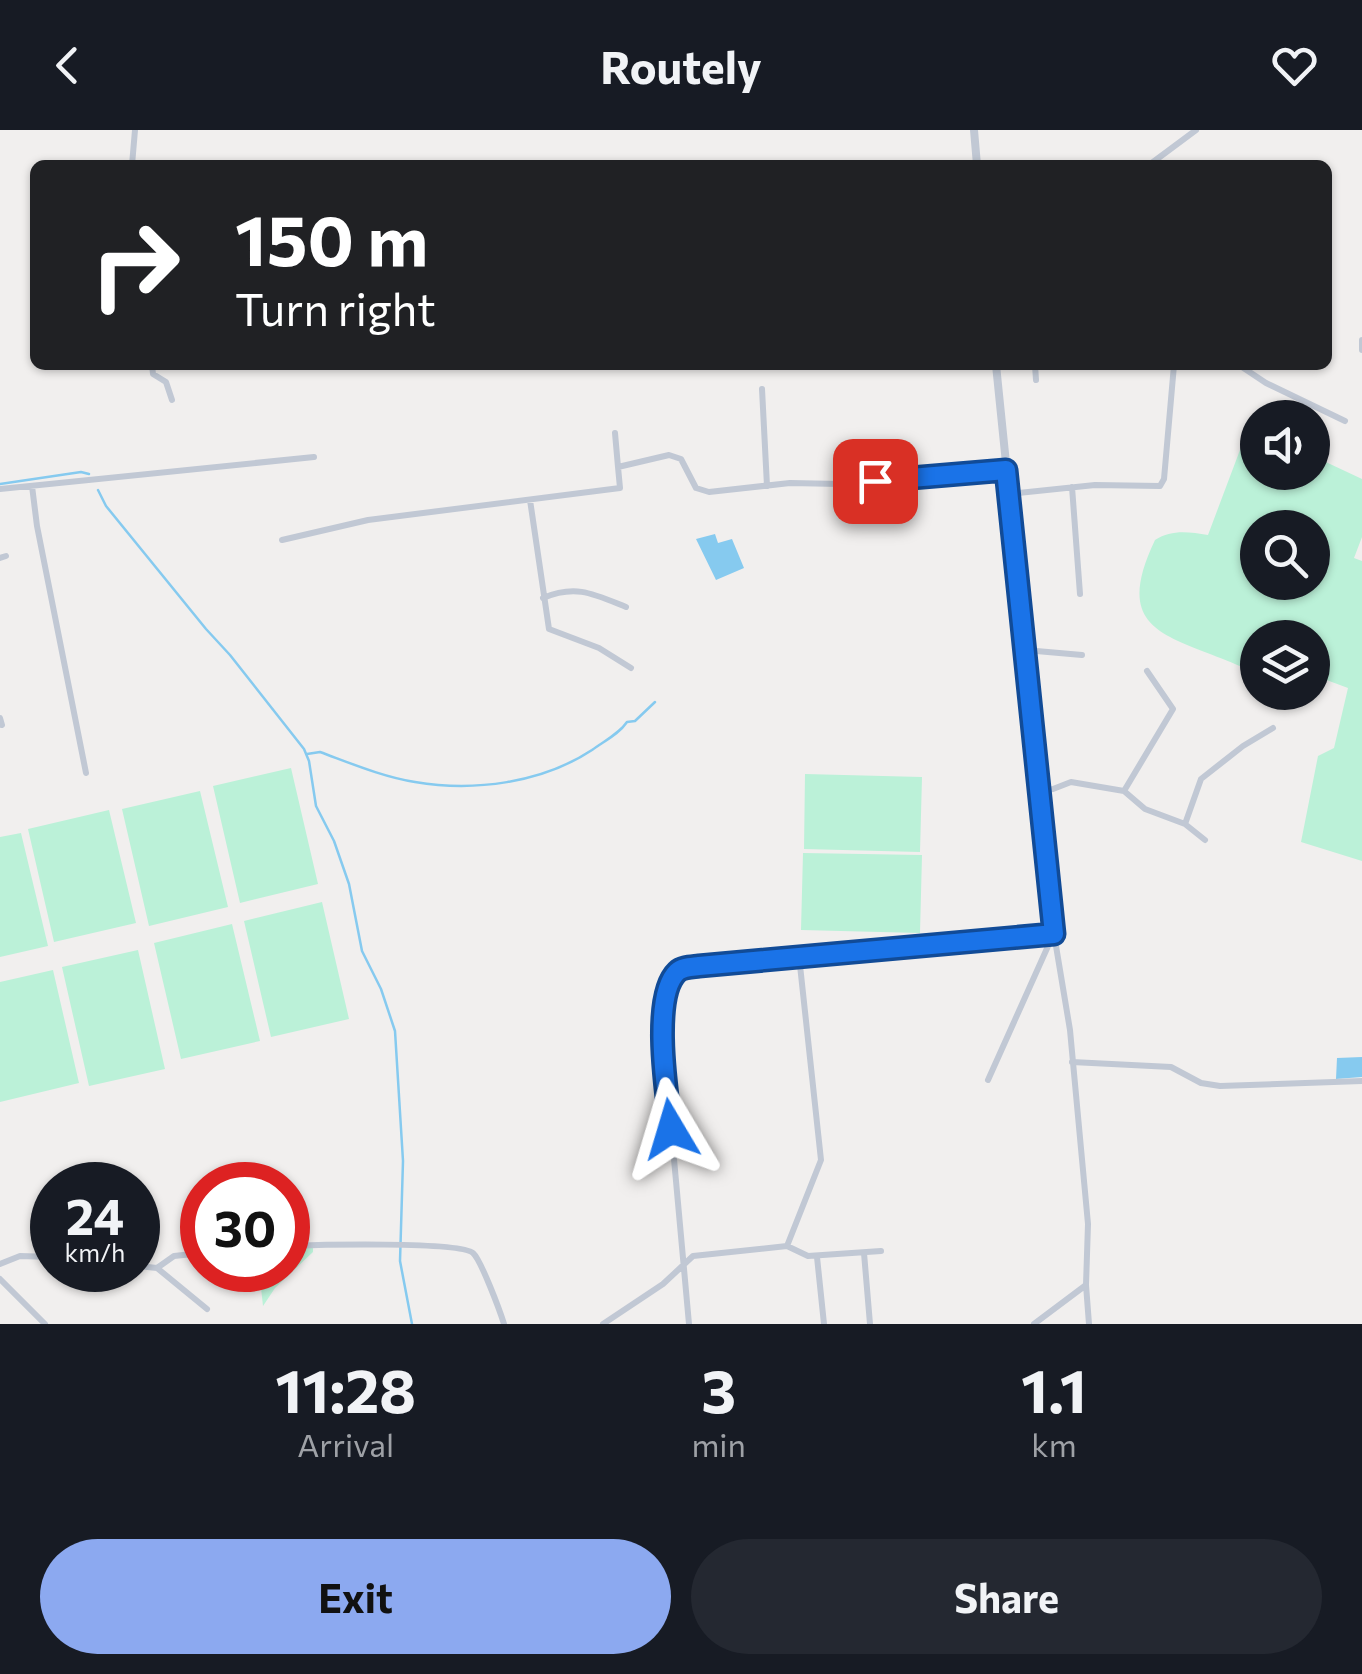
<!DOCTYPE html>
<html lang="en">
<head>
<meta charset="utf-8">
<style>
	:root { --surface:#171b24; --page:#242831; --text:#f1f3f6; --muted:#9ea1a6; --accent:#8ca9f0 }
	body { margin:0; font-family:Commissioner,sans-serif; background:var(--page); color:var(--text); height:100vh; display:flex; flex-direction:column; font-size:38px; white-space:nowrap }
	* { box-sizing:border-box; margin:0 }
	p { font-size:32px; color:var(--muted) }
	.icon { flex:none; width:55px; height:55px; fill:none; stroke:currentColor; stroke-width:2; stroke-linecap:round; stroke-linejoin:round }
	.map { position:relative; height:1194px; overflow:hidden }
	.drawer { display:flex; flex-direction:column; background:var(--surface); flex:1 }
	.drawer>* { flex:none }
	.guide { position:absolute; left:30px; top:30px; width:1302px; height:210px; border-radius:15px; box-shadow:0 2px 8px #0004; background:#202124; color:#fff; overflow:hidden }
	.fabs { position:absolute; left:1240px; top:270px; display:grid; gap:20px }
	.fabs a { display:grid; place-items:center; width:90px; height:90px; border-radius:50%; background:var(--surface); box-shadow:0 2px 8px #0004; font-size:50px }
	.speed { position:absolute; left:30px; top:1032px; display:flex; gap:20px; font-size:50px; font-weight:700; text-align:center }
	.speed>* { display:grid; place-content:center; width:130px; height:130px; border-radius:50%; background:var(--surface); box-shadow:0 2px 8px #0004; line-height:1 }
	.speed small { font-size:25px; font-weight:400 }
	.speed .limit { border:15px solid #d22; background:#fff; color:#111 }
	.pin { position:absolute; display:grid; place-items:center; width:85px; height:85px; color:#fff; margin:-42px; border-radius:20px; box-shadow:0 5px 15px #0006 }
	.me { position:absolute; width:110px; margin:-55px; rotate:353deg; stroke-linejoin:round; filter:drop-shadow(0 0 8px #0008) }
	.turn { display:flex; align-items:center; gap:35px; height:210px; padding:0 40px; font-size:45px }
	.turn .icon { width:130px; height:130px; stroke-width:2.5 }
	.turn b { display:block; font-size:70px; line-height:85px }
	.eta { display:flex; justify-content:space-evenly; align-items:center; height:170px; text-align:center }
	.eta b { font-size:60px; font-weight:700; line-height:70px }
	.cta { display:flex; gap:20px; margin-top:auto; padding:20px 40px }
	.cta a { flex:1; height:115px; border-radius:60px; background:var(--accent); color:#111; font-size:40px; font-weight:700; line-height:115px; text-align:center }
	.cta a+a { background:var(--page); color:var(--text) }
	header { display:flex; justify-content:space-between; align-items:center; height:130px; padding:0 40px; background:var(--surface); font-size:45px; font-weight:700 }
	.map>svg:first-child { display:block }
	.green { fill:#bbf1d8; fill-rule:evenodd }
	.water { fill:#86caef }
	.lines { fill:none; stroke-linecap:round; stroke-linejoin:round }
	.stream { stroke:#86caef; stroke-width:2.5 }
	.minor { stroke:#c1c8d4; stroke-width:6 }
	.tertiary { stroke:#c1c8d4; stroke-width:8 }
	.route-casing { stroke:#114b97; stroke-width:25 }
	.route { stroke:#1a73e8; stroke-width:18 }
</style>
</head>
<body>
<header><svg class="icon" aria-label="back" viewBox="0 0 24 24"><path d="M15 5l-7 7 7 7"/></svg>Routely<svg class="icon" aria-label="heart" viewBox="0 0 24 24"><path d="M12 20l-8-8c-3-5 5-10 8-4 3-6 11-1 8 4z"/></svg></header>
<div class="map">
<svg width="1362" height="1194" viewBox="0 0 1362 1194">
	<rect width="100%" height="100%" fill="#f1efee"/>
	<path class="green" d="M1249,296L1257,300L1258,342H1312L1313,326L1362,349V407L1354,428L1362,431V731L1301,712L1318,626L1334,618L1348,558L1313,545L1312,508H1258L1257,540L1242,537C1170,505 1110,504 1155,410C1172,399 1189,402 1208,405ZM1258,398H1312V452H1258Z
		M291,638L318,754L240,773L213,656Z
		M805,644L922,647L920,722L804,719Z
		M200,661L228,777L149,796L122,679Z
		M109,680L136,793L54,812L28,699Z
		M21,703L48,816L0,827V707Z
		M803,723L922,725L920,803L801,800Z
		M322,772L349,889L271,907L244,791Z
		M232,794L260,911L181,929L154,813Z
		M138,820L165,939L89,956L62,837Z
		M53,840L79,953L0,972V852Z
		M288,1118H313V1122L275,1158L263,1176L259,1140H288Z"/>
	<path class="water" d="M715,404L718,413L732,409L744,438L716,450L696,409Z
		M1362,927V947L1336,949L1337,928Z"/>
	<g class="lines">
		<path class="stream" d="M0,354L81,342L89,344
			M98,360L106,376L206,499L230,525L304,619L309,631L316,676L334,711L349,754L362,821L381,859L395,901L403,1031L400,1131L412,1194
			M307,624L320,622C350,633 383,647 415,652C474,662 542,653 592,620C604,611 619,604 627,592L635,591L655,572"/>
		<path class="minor" d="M132,35L135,0
			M1149,35L1196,0
			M1362,210V220
			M152,235L153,244L166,252L172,270
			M1035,235L1036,250
			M1239,235L1266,253L1345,291
			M762,259L767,356
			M615,303L618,337
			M32,356L37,396L86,643
			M1072,357L1080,464
			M0,359L314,327
			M1009,364L1095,355L1160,356L1164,349L1174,235
			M530,370L549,499L599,518L631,538
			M282,410L368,390L620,358L618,337L669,325L681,329L696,358L709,362L790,353L840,354L1006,340
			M0,428L6,426
			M543,468C576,454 594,464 626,477
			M1025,520L1082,525
			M0,588L2,595
			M1039,660L1053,659L1071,652L1124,661L1145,679L1185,694L1205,710
			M1124,661L1173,579L1147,541
			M1185,694L1201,649L1243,616L1273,598
			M1054,804L1070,900L1088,1094L1086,1155L1089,1194
			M1072,932L1171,937L1201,953L1220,956L1362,951
			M988,950L1053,805
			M288,1116C314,1115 458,1111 473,1123C481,1130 500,1181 504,1194
			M787,1116L821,1030L799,826
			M864,1123L870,1194
			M817,1127L824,1194
			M0,1134L20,1126L52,1127
			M138,1136L157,1138L174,1126L202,1123
			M157,1138L207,1179
			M0,1149L45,1194
			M603,1194L663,1154L693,1126L787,1116L808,1126L881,1121
			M689,1194L662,897L668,862L678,841L699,836L1054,804
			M1034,1194L1086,1155"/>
		<path class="tertiary" d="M974,0L977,35
			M996,235L1054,804"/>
	</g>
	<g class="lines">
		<defs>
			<path id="route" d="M671,999C667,966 651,867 677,842C682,837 691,837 699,836L1054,804L1006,340L875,351"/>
		</defs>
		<use href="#route" class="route-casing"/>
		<use href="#route" class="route"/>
	</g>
</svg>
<div class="fabs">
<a><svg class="icon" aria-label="sound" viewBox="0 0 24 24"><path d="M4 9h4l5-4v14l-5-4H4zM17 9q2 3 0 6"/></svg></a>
<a><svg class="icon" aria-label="search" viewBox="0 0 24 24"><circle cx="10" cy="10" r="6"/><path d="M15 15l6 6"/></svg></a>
<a><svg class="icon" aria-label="layers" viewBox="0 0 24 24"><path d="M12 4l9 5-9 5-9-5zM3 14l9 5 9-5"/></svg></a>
</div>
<div class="speed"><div>24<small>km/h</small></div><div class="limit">30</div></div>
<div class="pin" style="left:875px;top:351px;background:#d93025"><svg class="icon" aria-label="arrive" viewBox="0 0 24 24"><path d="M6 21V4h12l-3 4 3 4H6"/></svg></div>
<svg class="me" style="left:671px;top:999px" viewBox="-20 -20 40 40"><path d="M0-17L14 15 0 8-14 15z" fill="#1a73e8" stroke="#fff" stroke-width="4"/></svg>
<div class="guide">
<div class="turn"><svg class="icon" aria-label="right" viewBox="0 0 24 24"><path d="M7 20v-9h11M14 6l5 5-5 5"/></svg><div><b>150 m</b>Turn right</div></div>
</div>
</div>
<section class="drawer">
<div class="eta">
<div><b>11:28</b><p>Arrival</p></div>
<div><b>3</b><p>min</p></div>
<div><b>1.1</b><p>km</p></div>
</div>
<div class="cta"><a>Exit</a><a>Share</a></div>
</section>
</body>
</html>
